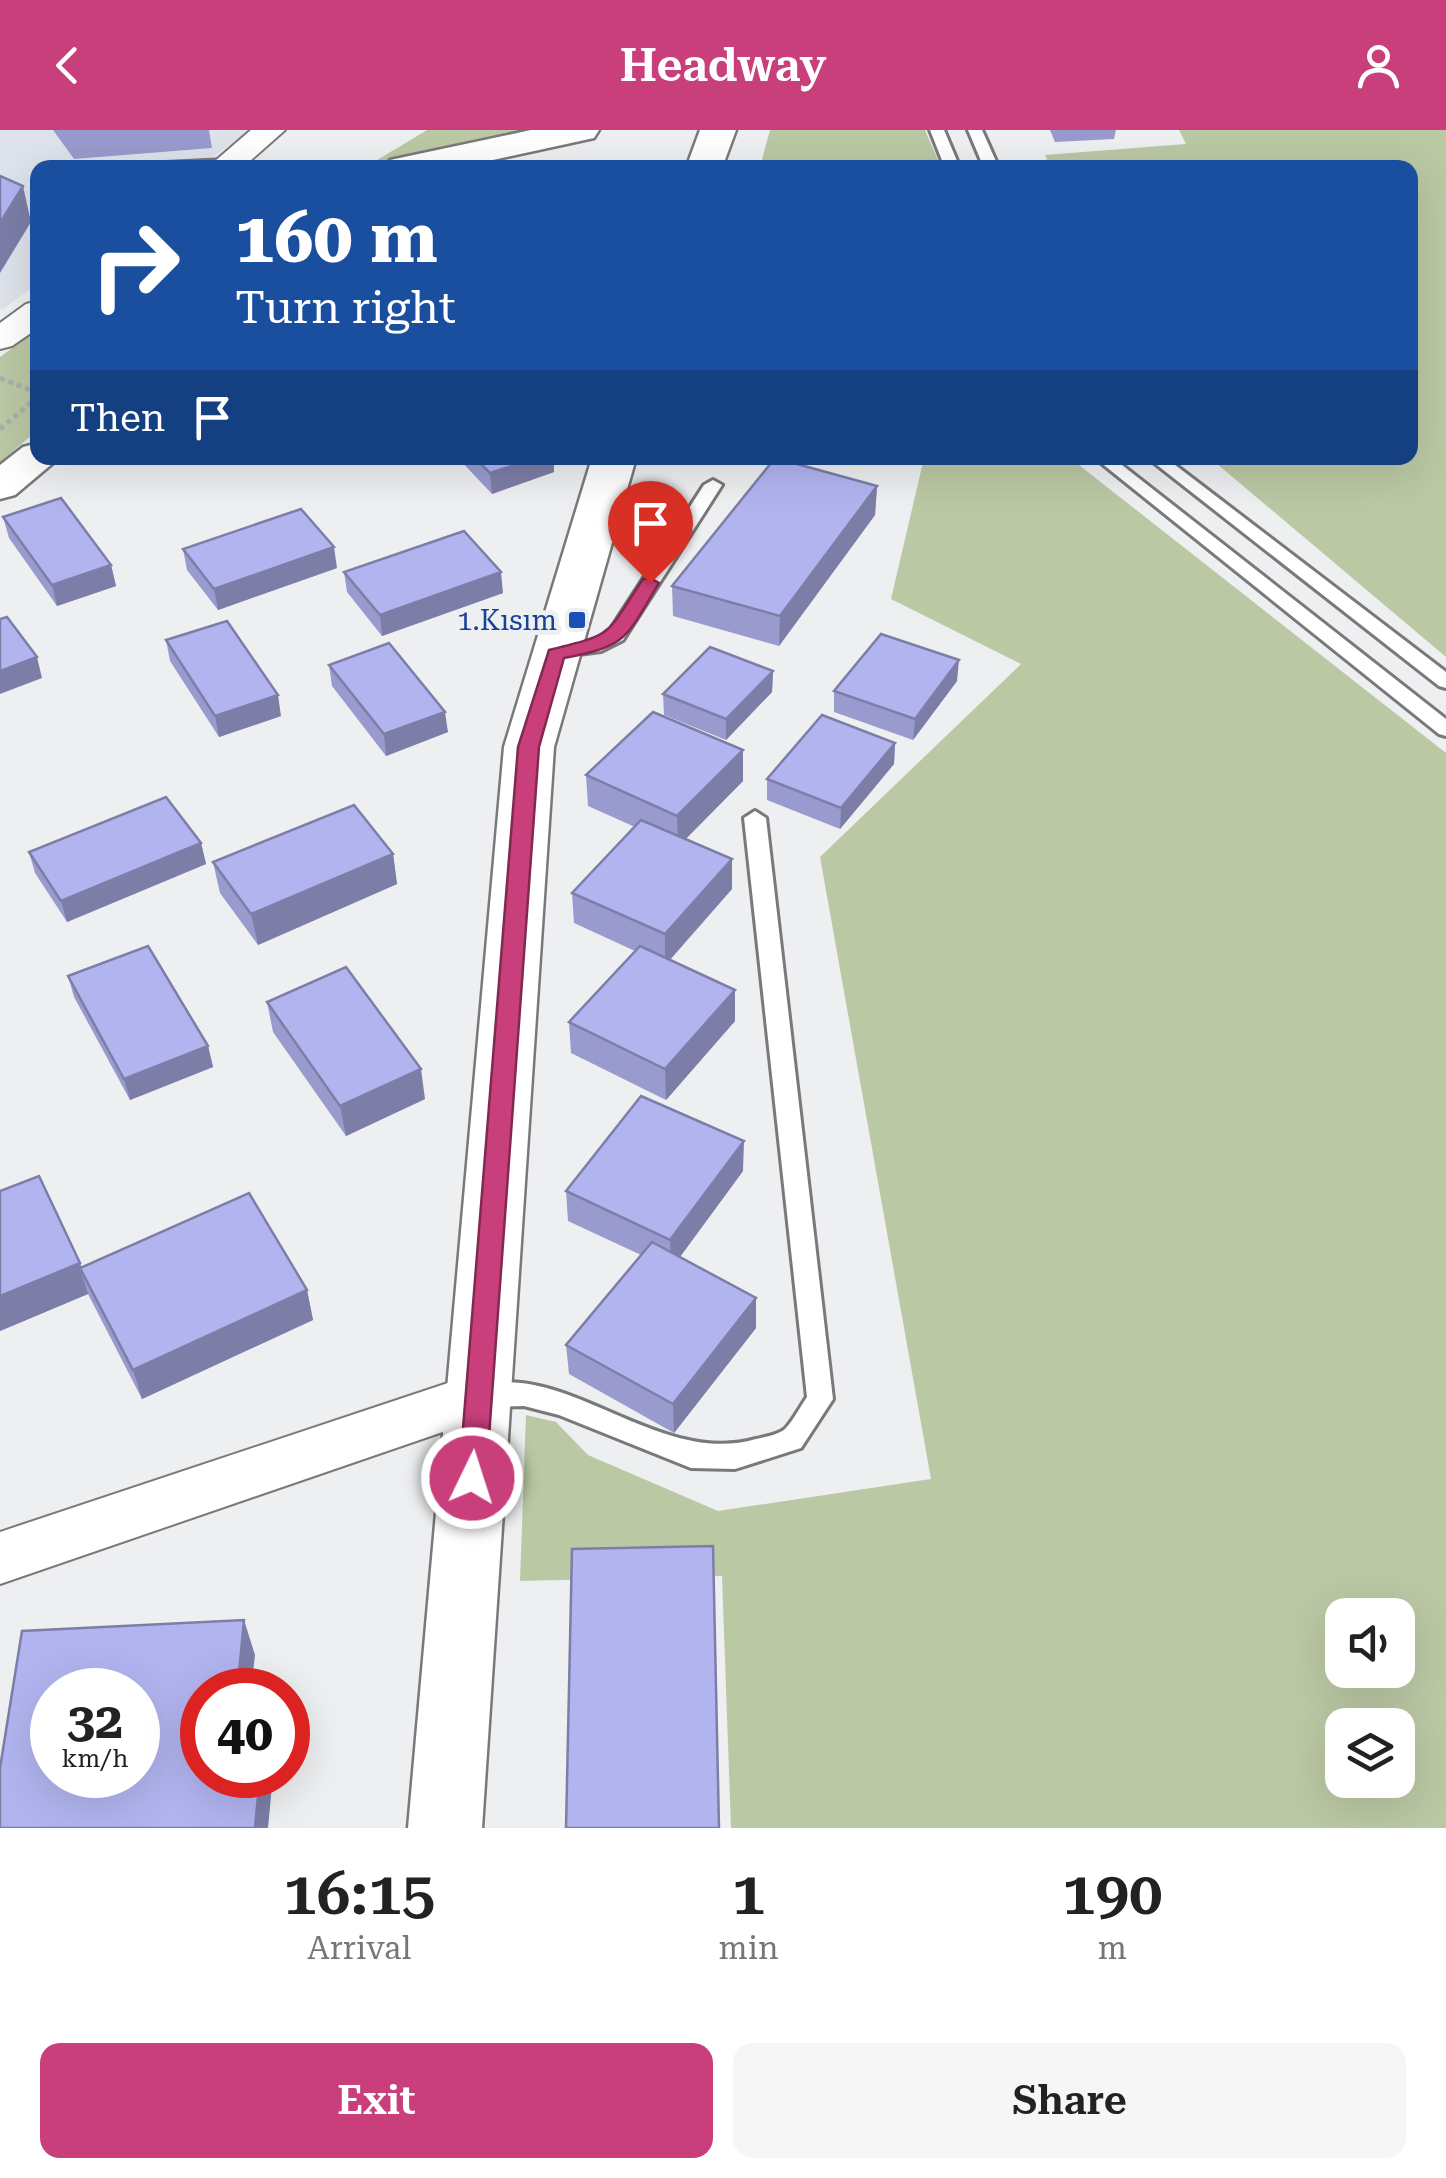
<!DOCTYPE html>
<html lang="en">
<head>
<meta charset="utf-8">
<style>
	:root { --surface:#fff; --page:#f6f6f6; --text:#222; --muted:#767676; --accent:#c83f7c }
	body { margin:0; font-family:"Roboto Serif",serif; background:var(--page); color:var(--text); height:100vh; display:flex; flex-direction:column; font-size:38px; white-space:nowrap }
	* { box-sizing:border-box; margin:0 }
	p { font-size:32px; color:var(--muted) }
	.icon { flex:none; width:55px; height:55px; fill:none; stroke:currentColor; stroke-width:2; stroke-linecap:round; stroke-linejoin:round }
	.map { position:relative; height:1698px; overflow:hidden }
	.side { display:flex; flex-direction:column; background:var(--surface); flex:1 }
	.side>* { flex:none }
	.guide { position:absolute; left:30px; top:30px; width:1388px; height:305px; border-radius:20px; box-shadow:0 10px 40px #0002; background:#1a4fa0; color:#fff; overflow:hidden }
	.tools { position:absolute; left:1325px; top:1468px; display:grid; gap:20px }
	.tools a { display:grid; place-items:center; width:90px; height:90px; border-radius:20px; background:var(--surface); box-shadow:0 10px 40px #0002; font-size:50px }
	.speed { position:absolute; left:30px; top:1538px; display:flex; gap:20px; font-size:50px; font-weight:700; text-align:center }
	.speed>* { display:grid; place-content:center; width:130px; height:130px; border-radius:50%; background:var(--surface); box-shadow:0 10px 40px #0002; line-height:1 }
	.speed small { font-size:25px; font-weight:400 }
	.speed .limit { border:15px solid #d22; background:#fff; color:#111 }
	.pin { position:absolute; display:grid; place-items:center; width:85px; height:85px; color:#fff; margin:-102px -42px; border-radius:50% 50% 50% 0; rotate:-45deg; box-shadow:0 0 10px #0007 }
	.pin .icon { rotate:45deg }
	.me { position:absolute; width:110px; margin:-55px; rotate:4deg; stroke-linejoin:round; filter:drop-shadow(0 0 8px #0008) }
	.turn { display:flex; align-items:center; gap:35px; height:210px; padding:0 40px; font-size:45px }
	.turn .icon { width:130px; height:130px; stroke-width:2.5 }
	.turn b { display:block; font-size:70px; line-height:85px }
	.then { display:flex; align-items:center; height:95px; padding:0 40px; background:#0003; gap:20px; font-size:38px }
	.eta { display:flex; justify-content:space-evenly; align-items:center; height:170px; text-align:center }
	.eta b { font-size:60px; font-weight:600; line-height:70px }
	.cta { display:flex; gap:20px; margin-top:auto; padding:20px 40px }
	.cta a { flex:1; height:115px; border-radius:20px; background:var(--accent); color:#fff; font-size:40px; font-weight:600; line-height:115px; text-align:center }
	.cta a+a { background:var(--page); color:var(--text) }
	header { display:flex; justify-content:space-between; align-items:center; height:130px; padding:0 40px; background:var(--accent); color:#fff; font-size:45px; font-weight:600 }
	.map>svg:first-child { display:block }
	.built { fill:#dee3eb }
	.green { fill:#bbc8a4; fill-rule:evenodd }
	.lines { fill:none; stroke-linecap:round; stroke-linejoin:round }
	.service-casing { stroke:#79797b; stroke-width:6 }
	.minor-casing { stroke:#79797b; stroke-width:4 }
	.tertiary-casing { stroke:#79797b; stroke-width:5 }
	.path { stroke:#adaeaf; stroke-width:5; stroke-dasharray:5 4; stroke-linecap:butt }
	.service { fill:#fff; fill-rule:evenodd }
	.minor { fill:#fff; fill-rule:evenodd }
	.tertiary { fill:#fff; fill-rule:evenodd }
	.wall { fill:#999bce }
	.shaded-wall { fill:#7d7ea8 }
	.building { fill:#b2b4f0; stroke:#7d7ea8; stroke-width:2.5; fill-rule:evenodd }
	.route { fill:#c83f7c; stroke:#822951; stroke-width:2.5 }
	.transit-dot { fill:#1a4fb4; stroke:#eeeff1; stroke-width:4 }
	.labels { text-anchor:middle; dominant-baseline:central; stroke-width:10; stroke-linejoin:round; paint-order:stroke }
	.transit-label { font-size:28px; fill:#164399; stroke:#eeeff1; text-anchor:end }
</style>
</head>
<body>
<header><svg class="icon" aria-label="back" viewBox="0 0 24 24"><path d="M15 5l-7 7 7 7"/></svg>Headway<svg class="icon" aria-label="person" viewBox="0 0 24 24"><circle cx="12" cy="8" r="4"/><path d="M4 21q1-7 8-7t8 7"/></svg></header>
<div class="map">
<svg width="1446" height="1698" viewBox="0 0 1446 1698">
	<rect width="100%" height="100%" fill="#eeeff1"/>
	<path class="built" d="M0,0H250L199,37L38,38L37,154L3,179L0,178Z"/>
	<path class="green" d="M427,0H550L364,38Z
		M770,0H925L941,37H760Z
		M1179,0H1446V527L1210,328H1410V38H1050L1045,25L1186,14Z
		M37,200V301L0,332V227Z
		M924,328H1070L1446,623V1698H731L722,1446L520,1451L526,1285L556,1292L588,1325L718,1381L931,1349L820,727L1021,534L891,469ZM1342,1485H1398V1540H1342ZM1342,1595H1398V1650H1342Z"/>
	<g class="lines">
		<defs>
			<path id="service" d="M930,0H944L960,38H945Z
				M968,0H982L999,38H984Z
				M227,30L232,31V37L137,38L144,34Z
				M1095,328H1113L1446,589V606L1439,604Z
				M1148,328H1166L1446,542V558L1439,556Z
				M713,350L722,355L623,510L601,521L549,528L546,524L549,520L595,510L609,502L704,355Z
				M755,681L766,688L833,1269L801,1318L735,1339L691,1338L559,1285L524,1276L482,1277L473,1274L469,1266L473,1258C563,1226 657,1338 756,1309C764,1307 778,1305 785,1299C793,1291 800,1277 807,1267L744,688Z"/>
			<path id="minor" d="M251,0H285L242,38H207Z
				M38,171V198L12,216L0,219V193L26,174Z
				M478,1243L498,1249L506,1266L498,1283L0,1454V1402Z"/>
			<path id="tertiary" d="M531,0H599L594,8L456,38H385L390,30Z
				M700,0H736L722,38H686Z
				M38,313V328H59L15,365L0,369V335L23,317Z
				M592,328H636L554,617L482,1698H408L504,617Z"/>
		</defs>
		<use href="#service" class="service-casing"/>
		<use href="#minor" class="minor-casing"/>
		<use href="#tertiary" class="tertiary-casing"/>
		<path class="path" d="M0,248L38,263
			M0,299L38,267"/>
		<use href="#service" class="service"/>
		<use href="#minor" class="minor"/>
		<use href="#tertiary" class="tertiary"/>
	</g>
	<path class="wall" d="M53,0H209L212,18L74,29Z
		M1050,0H1116L1114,9L1055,12Z
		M458,328H554V342L492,364Z
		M877,356L875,385L779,516L673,486L672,456Z
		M3,387L111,435L116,456L57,476L9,408Z
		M183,419L337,438L218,480L187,440Z
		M344,442L503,463L382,506L347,462Z
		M166,510L281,586L219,607L170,531Z
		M329,535L448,602L386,626L332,556Z
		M773,541L772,562L726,610L664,585L663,564Z
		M957,551L913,610L834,582V561Z
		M895,613L894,634L840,699L767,670V649Z
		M586,645L743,651L685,709L732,759L670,830L735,860V891L666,970L571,923L569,892L635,821L574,793L572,763L635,697L588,676Z
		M201,713L206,734L67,792L35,743L29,722Z
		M393,724L397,754L258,815L220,763L213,732Z
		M68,846L208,916L213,937L130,970L74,867Z
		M267,872L425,969L346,1006L273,902Z
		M743,1041L680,1127L756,1168V1198L674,1303L569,1244L566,1215L641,1125L568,1091L566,1061Z
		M0,1061L80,1133L81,1137L307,1160L313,1190L142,1269L88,1164L0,1201Z"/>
	<path class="shaded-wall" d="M23,56L31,92L0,143V93Z
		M537,328H554V342L492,364L490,343Z
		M877,356L875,385L779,516L780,486Z
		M334,417L337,438L218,480L214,459Z
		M111,435L116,456L57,476L52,455Z
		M501,442L503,463L382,506L380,485Z
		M37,527L42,548L0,564V541Z
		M959,530L957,551L913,610L915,589Z
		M773,541L772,562L726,610V589Z
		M278,565L281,586L219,607L215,586Z
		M445,582L448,602L386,626L384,604Z
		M895,613L894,634L840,699L841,678Z
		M743,620V651L678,717L677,686Z
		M201,713L206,734L67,792L61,771Z
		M393,724L397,754L258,815L251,784Z
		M732,729V759L665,835V804Z
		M735,860V891L666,970L665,939Z
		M208,916L213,937L130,970L124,949Z
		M421,939L425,969L346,1006L340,976Z
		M744,1011L743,1041L671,1139L670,1110Z
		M80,1133L85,1148L80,1138L88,1164L0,1201V1166Z
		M307,1160L313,1190L142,1269L133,1240Z
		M756,1168V1198L674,1303L673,1274Z
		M244,1490L255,1525L251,1560L238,1553Z
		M260,1645H273L268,1698H255Z"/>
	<path class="building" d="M0,46L23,56L0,93Z
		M475,328H537L490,343Z
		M775,328L877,356L780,486L672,456Z
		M61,368L111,435L52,455L3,387Z
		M301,379L334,417L214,459L183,419Z
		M464,401L501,442L380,485L344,442Z
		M7,487L37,527L0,541V489Z
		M227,491L278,565L215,586L166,510Z
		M881,504L959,530L915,589L834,561Z
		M389,513L445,582L384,604L329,535Z
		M710,517L773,541L726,589L663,564Z
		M653,582L743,620L677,686L586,645Z
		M822,585L895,613L841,678L767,649Z
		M166,667L201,713L61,771L29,722Z
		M354,675L393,724L251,784L213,732Z
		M641,690L732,729L665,804L572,763Z
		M148,816L208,916L124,949L68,846Z
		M640,816L735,860L665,939L569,892Z
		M346,837L421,939L340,976L267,872Z
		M641,966L744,1011L670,1110L566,1061Z
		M39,1046L80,1133L0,1166V1061Z
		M249,1063L307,1160L133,1240L80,1138Z
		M652,1112L756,1168L673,1274L566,1215Z
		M713,1416L719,1698H566L572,1419Z
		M244,1490L238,1553L268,1551L267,1560H202V1645H260L255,1698H0V1638L22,1501ZM52,1560H138V1645H52Z"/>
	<path class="route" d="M650,448L659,453C626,507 629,516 564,528L539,617L486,1348L482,1356L472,1359L463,1356L459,1348L518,617L549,520C617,503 604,507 643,449Z"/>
	<rect class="transit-dot" x="567" y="480" width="20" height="20" rx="5"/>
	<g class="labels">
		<g class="transit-label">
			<text x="557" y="490">1.Kısım</text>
		</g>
	</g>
</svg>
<div class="tools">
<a><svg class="icon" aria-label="sound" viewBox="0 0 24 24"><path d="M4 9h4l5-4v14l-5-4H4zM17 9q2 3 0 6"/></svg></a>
<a><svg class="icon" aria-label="layers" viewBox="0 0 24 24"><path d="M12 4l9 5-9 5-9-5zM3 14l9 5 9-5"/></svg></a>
</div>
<div class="speed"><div>32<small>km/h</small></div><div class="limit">40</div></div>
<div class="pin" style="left:650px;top:453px;background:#d93025"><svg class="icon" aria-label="arrive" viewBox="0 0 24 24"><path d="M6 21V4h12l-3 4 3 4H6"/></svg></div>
<svg class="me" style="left:472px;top:1348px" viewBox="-20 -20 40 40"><circle r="17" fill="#c83f7c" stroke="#fff" stroke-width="3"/><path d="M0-11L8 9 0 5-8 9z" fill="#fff"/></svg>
<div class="guide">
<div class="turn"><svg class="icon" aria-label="right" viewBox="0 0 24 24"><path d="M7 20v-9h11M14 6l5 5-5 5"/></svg><div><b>160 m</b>Turn right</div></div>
<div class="then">Then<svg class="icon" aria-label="arrive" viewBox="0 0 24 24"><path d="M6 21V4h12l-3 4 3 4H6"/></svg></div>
</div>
</div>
<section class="side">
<div class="eta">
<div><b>16:15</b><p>Arrival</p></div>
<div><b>1</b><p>min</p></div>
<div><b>190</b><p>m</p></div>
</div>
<div class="cta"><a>Exit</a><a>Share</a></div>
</section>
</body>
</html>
